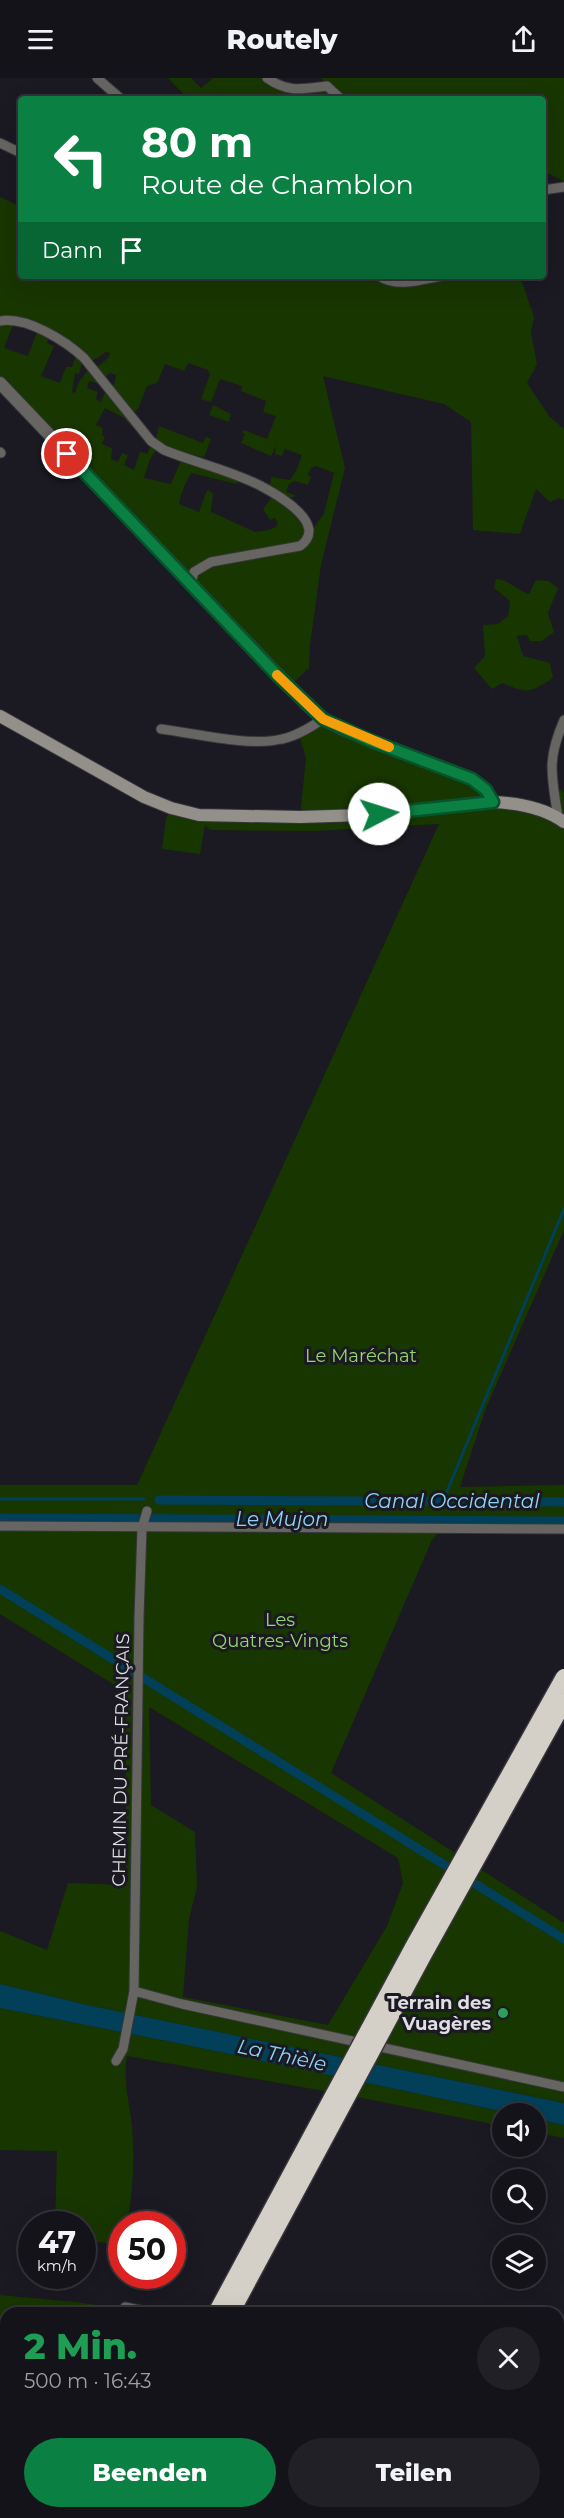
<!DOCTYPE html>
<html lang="de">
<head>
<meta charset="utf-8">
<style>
	:root { --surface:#141319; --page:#212026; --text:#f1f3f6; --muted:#9d9ea2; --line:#333238; --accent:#0b8043 }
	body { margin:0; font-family:Montserrat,sans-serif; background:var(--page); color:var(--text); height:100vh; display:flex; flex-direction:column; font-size:22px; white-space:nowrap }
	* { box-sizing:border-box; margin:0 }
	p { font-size:20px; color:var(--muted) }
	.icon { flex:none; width:33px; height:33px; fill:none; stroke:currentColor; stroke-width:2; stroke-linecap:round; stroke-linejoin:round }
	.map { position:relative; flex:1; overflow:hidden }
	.panel { position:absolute; left:0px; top:2229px; width:564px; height:212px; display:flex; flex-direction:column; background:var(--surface); border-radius:18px 18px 0 0; box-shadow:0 6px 24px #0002,0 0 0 2px var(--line) }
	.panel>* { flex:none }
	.top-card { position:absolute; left:18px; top:18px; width:528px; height:183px; border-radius:6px; box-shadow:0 6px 24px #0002,0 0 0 2px var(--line); background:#0b8043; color:#fff; overflow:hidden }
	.controls { position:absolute; left:492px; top:2025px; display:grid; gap:12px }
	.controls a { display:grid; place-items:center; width:54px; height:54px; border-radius:50%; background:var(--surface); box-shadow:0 6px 24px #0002,0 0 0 2px var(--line); font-size:30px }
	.speed { position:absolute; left:18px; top:2133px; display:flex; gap:12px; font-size:30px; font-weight:700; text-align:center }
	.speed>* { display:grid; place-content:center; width:78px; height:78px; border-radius:50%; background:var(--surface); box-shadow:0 6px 24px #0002,0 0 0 2px var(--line); line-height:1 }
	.speed small { font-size:15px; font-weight:400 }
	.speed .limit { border:9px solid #d22; background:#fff; color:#111 }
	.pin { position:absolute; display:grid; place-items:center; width:51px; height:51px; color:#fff; margin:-26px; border:3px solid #fff; border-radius:50%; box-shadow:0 2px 6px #0007 }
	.me { position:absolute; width:66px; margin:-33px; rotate:85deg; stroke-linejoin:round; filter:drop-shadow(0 0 4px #0008) }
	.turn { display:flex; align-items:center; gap:21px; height:126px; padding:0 24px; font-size:27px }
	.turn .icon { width:78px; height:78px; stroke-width:2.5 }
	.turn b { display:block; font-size:42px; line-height:51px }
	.then { display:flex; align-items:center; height:57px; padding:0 24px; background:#0003; gap:12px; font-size:22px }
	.round { display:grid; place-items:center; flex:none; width:63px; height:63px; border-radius:32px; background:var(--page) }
	.overview { display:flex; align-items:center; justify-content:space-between; height:102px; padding:0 24px }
	h1 { font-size:36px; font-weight:800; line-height:45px; color:#1e9e55 }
	.action { display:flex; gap:12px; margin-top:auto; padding:12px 24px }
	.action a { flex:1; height:69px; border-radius:36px; background:var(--accent); color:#fff; font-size:24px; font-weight:800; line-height:69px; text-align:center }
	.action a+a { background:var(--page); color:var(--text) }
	header { display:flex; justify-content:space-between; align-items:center; height:78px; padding:0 24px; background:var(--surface); font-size:27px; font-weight:800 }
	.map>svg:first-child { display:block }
	.green { fill:#183600; fill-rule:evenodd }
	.water { fill:#023f59 }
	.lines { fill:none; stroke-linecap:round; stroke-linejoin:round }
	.stream { stroke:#023f59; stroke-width:3 }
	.canal { stroke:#023f59; stroke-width:9 }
	.minor-casing { stroke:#36353c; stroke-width:11 }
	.tertiary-casing { stroke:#36353c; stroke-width:14 }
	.secondary-casing { stroke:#36353c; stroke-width:14 }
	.motorway-casing { stroke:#36353c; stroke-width:19 }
	.minor { stroke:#676561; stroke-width:9 }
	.tertiary { stroke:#676561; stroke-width:12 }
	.secondary { stroke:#93908a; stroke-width:12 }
	.motorway { stroke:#d5d0c7; stroke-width:16 }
	.motorway-bridge-casing { stroke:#36353c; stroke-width:19; stroke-linecap:butt }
	.motorway-bridge { stroke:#d5d0c7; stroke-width:16 }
	.route-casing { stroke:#07532c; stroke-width:15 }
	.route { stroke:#0b8043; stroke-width:10 }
	.slow { stroke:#f59e0b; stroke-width:10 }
	.leisure-dot { fill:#2e9e5b; stroke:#1b1921; stroke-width:2 }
	.labels { text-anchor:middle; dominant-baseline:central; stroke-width:6; stroke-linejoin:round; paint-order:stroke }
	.park-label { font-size:18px; fill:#96d66f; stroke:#1b1921 }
	.street-label { font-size:18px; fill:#dfdee3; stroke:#1b1921 }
	.poi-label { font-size:18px; font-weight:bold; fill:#dfdee3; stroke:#1b1921; text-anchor:end }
	.water-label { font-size:20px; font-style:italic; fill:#8cd3fa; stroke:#1b1921 }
</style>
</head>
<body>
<header><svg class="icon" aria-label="menu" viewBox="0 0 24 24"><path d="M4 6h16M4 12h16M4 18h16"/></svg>Routely<svg class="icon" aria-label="share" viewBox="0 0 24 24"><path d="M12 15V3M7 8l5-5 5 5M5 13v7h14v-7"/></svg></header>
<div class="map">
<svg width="564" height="2440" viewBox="0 0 564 2440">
	<rect width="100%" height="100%" fill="#1b1921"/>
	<path class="green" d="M168,0H191L201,10L213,0H266L279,10L326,7L321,0H564V103L547,95L543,97V21H219V15L211,21H188Z
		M0,119L21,129V198H520L534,239L531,255L537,286L527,305L549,338L564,351V422L559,420L550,424L536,411L520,456L473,452L471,344L444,326L323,298L345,390L321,487L310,567L309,590L289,609L0,305ZM14,244L38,251L28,278L4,270ZM48,261L77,274L72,289H66L60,305L41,298L54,268L47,265ZM105,274L110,275L108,280L93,292L90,289L79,304L75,315L72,314L75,295L79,296L83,281L87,284L98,280ZM188,285L208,292L210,296L201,321L211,324L220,301L242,308L241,313L266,323L263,334L276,338L267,361L244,352L242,355L245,356L241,365L271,378L276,368L275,376L282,378L285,371L302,377L296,393L290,402L271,399L270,407L287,420L294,419L295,417L286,414L289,406L295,403L308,407L311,399L308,397L311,390L316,388L334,395L324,436L311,454L284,423L274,416L263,431L270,442L275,440L278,445L276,449L269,452L255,454L211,434L213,415L207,412L199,434L179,426C181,415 186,404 191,395L237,406L239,399L182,380L171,406L144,400L150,381L156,372L151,368L147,376L140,374L134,392L124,387L128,377L122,375L118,384L111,381L112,370L102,366L105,359L102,357L103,350L96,347L105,330L124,340L134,351L137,345L131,337L138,331L147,308L157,305L165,286L184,293ZM110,295L116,297L112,315L109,312L105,315L100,324L96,321L98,314L87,310L89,303L99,306V300L107,298Z
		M213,327L231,336L229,344L209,337Z
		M159,348L203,365L206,359L211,361L204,379C186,377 169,371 156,360Z
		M496,501C510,502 516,512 529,516L536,502L549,503L558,510L548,535L554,554L542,563H530L527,557L517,558L523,578L550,585L553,600C530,615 527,616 502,605L492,611L474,590L485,578L483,547L498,546L508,538L510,523L494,510Z
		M323,641L472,701L493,724L558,740L554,718L560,711L564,715V1152L486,1330L460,1409L564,1407V1450L438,1455L432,1462L331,1695L564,1845V2025L92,1928L0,1906V1853L47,1872L68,1805L126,1807V1614L0,1536V1407H137L439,746L314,753L210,752L205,747L200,776L162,771L166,741L171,730L300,739L306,680L298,655ZM149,1629L398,1780L403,1805L387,1848L328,1947L183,1919L189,1841L197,1809L195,1754L151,1727Z
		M0,1930L182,1966L510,2035L502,2036V2048L352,2018L127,1978C123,2001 129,2024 132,2048C135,2082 133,2113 127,2146H122L121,2167L83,2162L82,2146H55L57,2073L0,2072Z
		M536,2041L564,2047V2060L536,2055Z
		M0,2217L75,2224L154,2235H6V2386L0,2385Z
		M529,2434L551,2440H401L363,2435Z"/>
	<path class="water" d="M0,1906L92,1928L564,2025V2047L536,2041V2036L510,2035L182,1966L0,1930Z"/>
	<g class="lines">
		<path class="stream" d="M0,1421H144
			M443,1423L564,1131"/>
		<path class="canal" d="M159,1422L564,1424
			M0,1440L564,1443
			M0,1511L564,1861
			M0,2373L6,2374
			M456,2434L482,2440"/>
		<defs>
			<path id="minor" d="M97,0L121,21
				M267,0C288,15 302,11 327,8L341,21
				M0,65L21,75
				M543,112L564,109
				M379,198C397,210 421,202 441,198
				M0,243C26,238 66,263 84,280L151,363L164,372C196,385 230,392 261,408C280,418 329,447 300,468L211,484L194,494L191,506
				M0,374L1,375
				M161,651C194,655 249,669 282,661C297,658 311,649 323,641
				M558,740C552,697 546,684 564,642
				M0,1448L564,1451
				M134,1913L182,1926L564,2009
				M116,1983L123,1971L134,1913L139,1539L142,1450L147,1433
				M125,2229L154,2235
				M558,2289H564"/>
			<path id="tertiary" d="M0,305L306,626L323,641L342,651L472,701L486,712L493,724"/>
			<path id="secondary" d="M0,638L144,719L171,730L199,737L300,739L363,737L493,724C518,725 543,729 564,744"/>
			<path id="motorway" d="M106,2440L109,2434
				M121,2440L124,2434"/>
		</defs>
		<use href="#minor" class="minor-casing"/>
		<use href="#tertiary" class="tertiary-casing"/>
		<use href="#secondary" class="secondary-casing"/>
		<use href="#motorway" class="motorway-casing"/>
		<use href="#minor" class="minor"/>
		<use href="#tertiary" class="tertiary"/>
		<use href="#secondary" class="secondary"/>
		<use href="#motorway" class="motorway"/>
		<defs>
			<path id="motorway-bridge" d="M216,2235L413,1869L564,1599
				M231,2235L423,1878L564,1624"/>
		</defs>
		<use href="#motorway-bridge" class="motorway-bridge-casing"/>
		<use href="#motorway-bridge" class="motorway-bridge"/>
	</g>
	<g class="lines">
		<defs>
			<path id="route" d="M67,376L278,598L323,641L369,662L472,701L486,712L493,724L379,736"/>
		</defs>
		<use href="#route" class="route-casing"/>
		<use href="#route" class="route"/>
		<path class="slow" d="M277,597L323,641L389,669"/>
	</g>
	<circle class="leisure-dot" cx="503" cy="1935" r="6"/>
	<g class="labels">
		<g class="park-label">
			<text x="361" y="1278">Le Maréchat</text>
			<text x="280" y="1542">Les<tspan x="280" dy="21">Quatres-Vingts</tspan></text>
		</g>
		<g class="street-label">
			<text transform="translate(121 1682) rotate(-89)">CHEMIN DU PRÉ-FRANÇAIS</text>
		</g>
		<g class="poi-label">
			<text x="491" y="1925">Terrain des<tspan x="491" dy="21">Vuagères</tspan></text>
		</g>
		<g class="water-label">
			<text x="452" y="1423">Canal Occidental</text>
			<text x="282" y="1441">Le Mujon</text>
			<text transform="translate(282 1977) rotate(12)">La Thièle</text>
		</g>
	</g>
</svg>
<div class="controls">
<a><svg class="icon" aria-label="sound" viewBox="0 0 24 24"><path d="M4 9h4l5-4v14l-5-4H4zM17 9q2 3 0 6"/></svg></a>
<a><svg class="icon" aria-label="search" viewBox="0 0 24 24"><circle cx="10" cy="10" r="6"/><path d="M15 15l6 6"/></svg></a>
<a><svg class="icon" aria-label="layers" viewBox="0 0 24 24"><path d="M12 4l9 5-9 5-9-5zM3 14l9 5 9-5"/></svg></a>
</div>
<div class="speed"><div>47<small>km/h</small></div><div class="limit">50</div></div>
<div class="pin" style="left:67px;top:376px;background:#d93025"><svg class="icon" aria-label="arrive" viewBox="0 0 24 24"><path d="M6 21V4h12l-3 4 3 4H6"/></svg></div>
<svg class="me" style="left:379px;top:736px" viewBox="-20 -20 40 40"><circle r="19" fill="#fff"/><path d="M0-13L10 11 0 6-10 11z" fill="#0b8043"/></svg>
<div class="top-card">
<div class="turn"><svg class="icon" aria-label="left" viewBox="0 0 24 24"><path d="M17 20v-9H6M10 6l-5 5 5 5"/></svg><div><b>80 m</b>Route de Chamblon</div></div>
<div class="then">Dann<svg class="icon" aria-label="arrive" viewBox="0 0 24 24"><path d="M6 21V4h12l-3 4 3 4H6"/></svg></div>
</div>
<section class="panel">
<div class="overview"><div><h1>2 Min.</h1><p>500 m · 16:43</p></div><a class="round"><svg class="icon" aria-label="close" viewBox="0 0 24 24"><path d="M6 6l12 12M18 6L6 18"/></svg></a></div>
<div class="action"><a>Beenden</a><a>Teilen</a></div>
</section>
</div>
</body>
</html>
